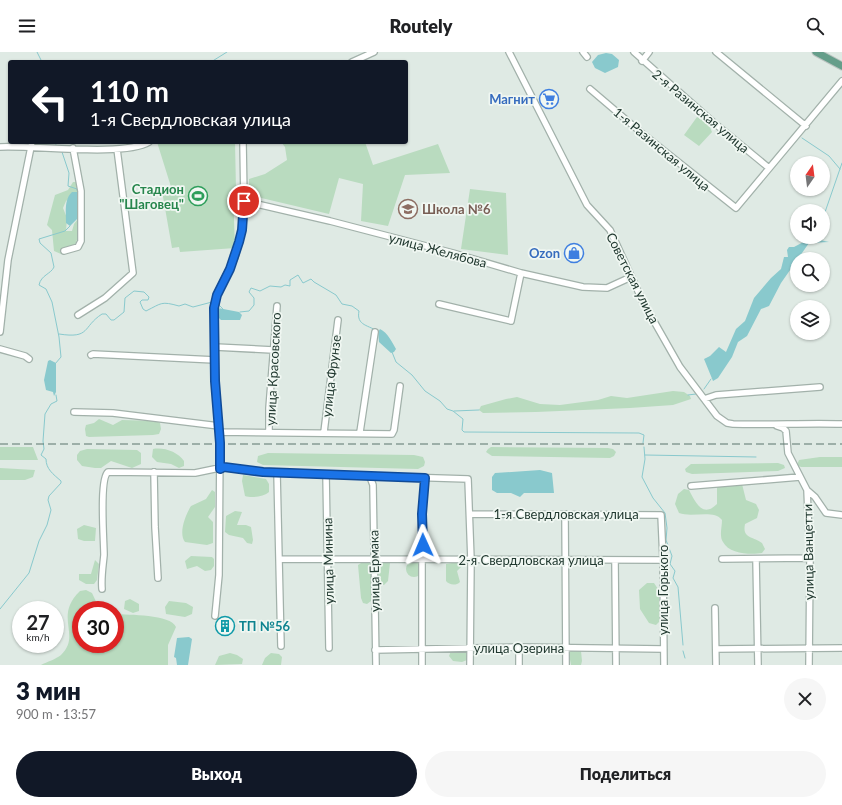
<!DOCTYPE html>
<html lang="ru">
<head>
<meta charset="utf-8">
<style>
	:root { --surface:#fff; --page:#f6f6f6; --text:#202124; --muted:#757577; --accent:#111827 }
	body { margin:0; font-family:Lato,sans-serif; background:var(--page); color:var(--text); height:100vh; display:flex; flex-direction:column; font-size:15px; white-space:nowrap }
	* { box-sizing:border-box; margin:0 }
	p { font-size:13px; color:var(--muted) }
	.icon { flex:none; width:22px; height:22px; fill:none; stroke:currentColor; stroke-width:2; stroke-linecap:round; stroke-linejoin:round }
	.map { position:relative; height:613px; overflow:hidden }
	.drawer { display:flex; flex-direction:column; background:var(--surface); flex:1 }
	.drawer>* { flex:none }
	.banner { position:absolute; left:8px; top:8px; width:400px; height:84px; border-radius:4px; box-shadow:0 1px 3px #0004; background:#111827; color:#fff; overflow:hidden }
	.needle { width:26px; rotate:14deg }
	.fabs { position:absolute; left:790px; top:104px; display:grid; gap:8px }
	.fabs a { display:grid; place-items:center; width:40px; height:40px; border-radius:50%; background:var(--surface); box-shadow:0 1px 3px #0004; font-size:20px }
	.speed { position:absolute; left:12px; top:549px; display:flex; gap:8px; font-size:20px; font-weight:700; text-align:center }
	.speed>* { display:grid; place-content:center; width:52px; height:52px; border-radius:50%; background:var(--surface); box-shadow:0 1px 3px #0004; line-height:1 }
	.speed small { font-size:10px; font-weight:400 }
	.speed .limit { border:6px solid #d22; background:#fff; color:#111 }
	.pin { position:absolute; display:grid; place-items:center; width:34px; height:34px; color:#fff; margin:-17px; border:2px solid #fff; border-radius:50%; box-shadow:0 1px 4px #0007 }
	.me { position:absolute; width:44px; margin:-22px; rotate:359deg; stroke-linejoin:round; filter:drop-shadow(0 0 3px #0008) }
	.turn { display:flex; align-items:center; gap:14px; height:84px; padding:0 16px; font-size:18px }
	.turn .icon { width:52px; height:52px; stroke-width:2.5 }
	.turn b { display:block; font-size:28px; line-height:34px }
	.round { display:grid; place-items:center; flex:none; width:42px; height:42px; border-radius:21px; background:var(--page) }
	.overview { display:flex; align-items:center; justify-content:space-between; height:68px; padding:0 16px }
	h1 { font-size:24px; font-weight:800; line-height:30px; color:var(--accent) }
	.button { display:flex; gap:8px; margin-top:auto; padding:8px 16px }
	.button a { flex:1; height:46px; border-radius:24px; background:var(--accent); color:#fff; font-size:16px; font-weight:800; line-height:46px; text-align:center }
	.button a+a { background:var(--page); color:var(--text) }
	header { display:flex; justify-content:space-between; align-items:center; height:52px; padding:0 16px; background:var(--surface); font-size:18px; font-weight:800 }
	.map>svg:first-child { display:block }
	.green { fill:#b9dbbf }
	.water { fill:#89c9cd }
	.lines { fill:none; stroke-linecap:round; stroke-linejoin:round }
	.stream { stroke:#89c9cd; stroke-width:1 }
	.minor-casing { stroke:#a2b1aa; stroke-width:8 }
	.major-casing { stroke:#bcc4c1; stroke-width:9 }
	.minor { stroke:#fff; stroke-width:5.5 }
	.major { stroke:#659e8a; stroke-width:7 }
	.rail { stroke:#5b756c; stroke-width:1; stroke-dasharray:8 4; stroke-linecap:butt }
	.route-casing { stroke:#114b97; stroke-width:10 }
	.route { stroke:#1a73e8; stroke-width:7 }
	.labels { text-anchor:middle; dominant-baseline:central; stroke-width:3.5; stroke-linejoin:round; paint-order:stroke }
	.shop-label { font-size:13px; font-weight:bold; fill:#366cbe; stroke:#f0f7f2; text-anchor:end }
	.street-label { font-size:13px; fill:#213930; stroke:#f0f7f2 }
	.leisure-label { font-size:13px; font-weight:bold; fill:#27864d; stroke:#f0f7f2; text-anchor:end }
	.education-label { font-size:13px; font-weight:bold; fill:#785e54; stroke:#f0f7f2; text-anchor:start }
	.culture-label { font-size:13px; font-weight:bold; fill:#0d838f; stroke:#f0f7f2; text-anchor:start }
</style>
</head>
<body>
<header><svg class="icon" aria-label="menu" viewBox="0 0 24 24"><path d="M4 6h16M4 12h16M4 18h16"/></svg>Routely<svg class="icon" aria-label="search" viewBox="0 0 24 24"><circle cx="10" cy="10" r="6"/><path d="M15 15l6 6"/></svg></header>
<div class="map">
<svg width="842" height="613" viewBox="0 0 842 613">
	<rect width="100%" height="100%" fill="#dfeae4"/>
	<path class="green" d="M697,65L708,71L712,80L699,94L684,83Z
		M157,90H235L236,138L233,139L235,196L180,200L179,195L172,196L162,139L172,138Z
		M281,90H365L373,113L438,92L450,121L405,123L388,174L361,169L363,132L339,126L329,162L249,143V127L265,122L287,108L285,95Z
		M73,130H76L78,133V139L66,149L63,156L67,166L66,179H72L74,172L77,168L79,183L75,193L64,196L61,202L54,199L52,178L47,173L55,143L68,138Z
		M470,137L506,141L508,203L461,197Z
		M673,339L684,340L690,344L691,347L673,353L630,356L536,360L483,361L479,358L481,354L506,347L517,345L540,352L560,353L598,348L611,344L627,346Z
		M99,367L113,373L122,368L156,369L160,371L161,377L159,382L153,383L89,385L86,384L85,377L86,373L94,371Z
		M0,395H33L38,408H0Z
		M491,395L608,396L613,397L616,400L614,404L610,406L492,404L486,400L488,397Z
		M87,397L137,398L141,401V412L132,416L111,409L101,416H95L82,414L77,408V403L80,399Z
		M153,397C164,395 178,400 184,409V414L179,416L171,412L157,410L152,405Z
		M268,401L414,403L423,405L425,410L424,414L418,417L263,413L257,410L258,404Z
		M820,405H842V415H801L797,413L799,408Z
		M778,411L784,413L785,416L778,419L692,422L686,420L685,417L691,412Z
		M0,416L35,418L33,425L25,428H0Z
		M243,423L266,427L269,432V440C264,445 251,446 245,444L242,429Z
		M742,432L746,448L756,452L759,458L757,466L745,472C742,487 753,484 762,491L765,497L762,501C751,503 729,502 723,490C719,484 722,475 722,468C714,457 692,466 679,461L675,452L678,442L684,437L689,438C695,449 702,467 717,452V434Z
		M212,438L215,440V455L208,465L213,470V491L207,493L185,490C178,481 186,462 191,454L206,447Z
		M235,459L242,460L237,473H246L251,475L253,488L252,492L247,491L243,486L229,483L225,480L226,464Z
		M84,473L96,476L95,489H84L78,487L77,477Z
		M191,504L212,505L214,507V514L211,518L205,519L197,514L187,517L185,509Z
		M95,508L99,512L97,528L94,532H86L79,528V522H91Z
		M383,509L390,511L388,529L384,533L379,531L378,513Z
		M406 517a8 8 0 1 1 16 0a8 8 0 1 1-16 0Z
		M367,510L371,511V549L367,552L363,551L361,546L358,513L361,511Z
		M458,510L463,513L457,519L460,530C456,534 449,533 446,529V512Z
		M647,531H654L658,537L661,565L660,569L656,573L649,571L640,557L639,538Z
		M86,538L92,541L100,558H81V592H115V562C128,563 171,562 176,575L168,593V613H41C47,610 56,607 61,603C82,583 53,565 80,539Z
		M130,547L139,552V559L133,561L124,557L125,549Z
		M169,549L186,551L193,555L192,562L185,565L166,562L165,555Z
		M571,598L581,599L582,609L581,613H571L569,602Z
		M451,599H466L467,608L462,610L453,609L449,604Z
		M230,601L237,603L243,607L242,612L215,613L219,604Z
		M271,601L279,602L282,605L281,613H262L265,606Z"/>
	<path class="water" d="M606,1L612,2L619,8L618,15L605,21L595,16L592,10L598,3Z
		M72,140H77L79,142V165L70,174L66,171C66,161 64,147 72,140Z
		M811,186L829,190L809,191L781,231L769,254L761,257L747,284L738,290L732,305L718,326L713,329L704,307L710,304L719,295L726,300L736,277L745,269L754,246L771,226L781,217L784,205H788L787,198L789,195H794Z
		M218,256L239,260L242,263L240,268H221L218,265Z
		M380,277C388,281 392,290 396,297L394,300L391,301L379,290L378,280Z
		M50,308L56,311V340L54,344L53,340L46,338L44,328L48,309Z
		M540,418L552,421L554,441H524L520,445L511,441H497L492,438V425L495,421Z
		M189,585L192,587L188,613H177L176,606L174,605L177,586Z"/>
	<g class="lines">
		<path class="stream" d="M37,0L42,10
			M211,10L227,0
			M802,86L829,104L840,117
			M54,90L57,94
			M62,100L69,121L68,134L77,137L78,142
			M823,166L842,111
			M816,187V185
			M218,252L223,257
			M240,260L249,259L254,253V246L249,240L251,236L260,239L270,234L281,235L285,233L290,234V228L298,223L303,231L311,227L314,230L336,243L342,252L352,254L359,259C356,274 369,273 379,280
			M59,282C91,287 82,275 102,262H106L111,268H114L124,260L125,246L134,239L144,240L149,245L148,248H142L140,250L143,257L146,259C162,251 161,249 179,254L185,252L193,255L212,250
			M392,300L396,310L412,323L425,339L440,349L447,357L453,359L463,367L462,378L464,380L639,381L644,383L643,391
			M55,312L61,305L59,285L52,250L46,237L39,233C41,223 51,222 54,215L51,201L40,191L39,187L65,179L70,174
			M704,337L711,327
			M688,343L696,342
			M454,359L479,358
			M644,395L645,407L642,425L653,446L665,461L667,476L666,488L672,504L670,512L675,519L673,526L678,535L683,593
			M645,403L756,405
			M0,557L29,521L39,489L47,473L51,458L48,448L49,444L61,431V429C53,422 46,417 46,407L41,403L44,397L43,389L45,362L51,352L57,349L56,343
			M683,599L685,606"/>
		<defs>
			<path id="minor" d="M509,0L587,153L610,178L643,250L680,315L717,364L727,371L733,372C770,373 805,371 842,372
				M583,0L587,5
				M634,0L713,70L769,116
				M716,0L806,74
				M642,9L649,0
				M352,10L374,0
				M590,37L644,83L736,156L842,29
				M0,95C34,93 123,105 149,90
				M244,149L330,169L453,201L521,221L583,235L607,236L631,225
				M64,199L78,195L81,189V139L73,96
				M439,252L511,269L521,221
				M78,263L105,246L133,221L117,97
				M0,280L8,208L32,90
				M215,295L273,298
				M0,297L25,304L29,307
				M91,303L93,302L215,308
				M704,347L716,343L820,335
				M74,360L113,361L219,374
				M777,374L783,376L786,379L788,401L807,438L810,506L809,613
				M219,380L392,382L394,378L400,334
				M269,380V356L277,254
				M324,380L338,268
				M360,380L375,280
				M154,420L155,475L158,526
				M277,421L281,594
				M326,422L329,596
				M370,425L373,433L376,613
				M691,434L800,425
				M807,438L815,445L826,461L842,463
				M471,462L661,463L663,508L664,613
				M565,462L566,613
				M279,507L663,508
				M722,507L810,506
				M756,507L758,613
				M615,509L616,613
				M102,537C101,525 103,514 104,503C104,489 99,427 108,420L195,421L224,415L249,419L277,421L468,427L471,508L470,613
				M715,556L716,613
				M215,564L219,523L220,391L215,329L214,255L217,243L235,205L242,178L244,149L243,90
				M519,595V613
				M716,597L842,596
				M375,598L519,595L663,597
				M422,613V462L425,426"/>
			<path id="major" d="M816,0L842,14"/>
		</defs>
		<use href="#minor" class="minor-casing"/>
		<use href="#major" class="major-casing"/>
		<use href="#minor" class="minor"/>
		<use href="#major" class="major"/>
		<path class="rail" d="M0,392H842"/>
	</g>
	<g class="lines">
		<defs>
			<path id="route" d="M244,149L242,178L239,190L230,217L217,243L214,256L215,329L220,391V417L224,415L263,420L425,426L422,462L423,493"/>
		</defs>
		<use href="#route" class="route-casing"/>
		<use href="#route" class="route"/>
	</g>
	<defs>
		<symbol id="supermarket-ring" viewBox="-11 -11 22 22"><circle r="9.5" fill="#f0f7f2" stroke="#3f7fe0" stroke-width="1.5"/><path d="M-6-5.5h2.5l.6 2H6L4.5 2H-2.5L-4.4-4H-6ZM-1.5 3.2a1.3 1.3 0 1 0 .1 0ZM3 3.2a1.3 1.3 0 1 0 .1 0Z" fill="#3f7fe0"/></symbol>
		<symbol id="stadium-ring" viewBox="-11 -11 22 22"><circle r="9.5" fill="#f0f7f2" stroke="#2e9e5b" stroke-width="1.5"/><path d="M0-5a6.5 5 0 1 0 0 10a6.5 5 0 1 0 0-10ZM-3.5-1.8h7v3.6h-7Z" fill="#2e9e5b"/></symbol>
		<symbol id="school-ring" viewBox="-11 -11 22 22"><circle r="9.5" fill="#f0f7f2" stroke="#8d6e63" stroke-width="1.5"/><path d="M0-5L7-2L0 1L-7-2ZM-4 1L0 2.5L4 1V4Q0 6-4 4Z" fill="#8d6e63"/></symbol>
		<symbol id="shop-ring" viewBox="-11 -11 22 22"><circle r="9.5" fill="#f0f7f2" stroke="#3f7fe0" stroke-width="1.5"/><path d="M-5-2.5h2.3a2.7 3.5 0 0 1 5.4 0H5L5.5 6h-11ZM-1.5-2.5h3a1.5 2.3 0 0 0-3 0Z" fill="#3f7fe0"/></symbol>
		<symbol id="building-ring" viewBox="-11 -11 22 22"><circle r="9.5" fill="#f0f7f2" stroke="#0f9aa8" stroke-width="1.5"/><path d="M-4-6H4V6H1V3H-1V6H-4ZM-2.5-4.3h1.7v1.8h-1.7ZM.8-4.3h1.7v1.8H.8ZM-2.5-1h1.7V.8h-1.7ZM.8-1h1.7V.8H.8Z" fill="#0f9aa8"/></symbol>
	</defs>
	<g fill-rule="evenodd">
		<use href="#supermarket-ring" x="538" y="36" width="22" height="22"/>
		<use href="#stadium-ring" x="187" y="133" width="22" height="22"/>
		<use href="#school-ring" x="397" y="146" width="22" height="22"/>
		<use href="#shop-ring" x="563" y="190" width="22" height="22"/>
		<use href="#building-ring" x="214" y="563" width="22" height="22"/>
	</g>
	<g class="labels">
		<g class="shop-label">
			<text x="535" y="47">Магнит</text>
			<text x="560" y="201">Ozon</text>
		</g>
		<g class="street-label">
			<text transform="translate(701 59) rotate(40)">2-я Разинская улица</text>
			<text transform="translate(662 97) rotate(40)">1-я Разинская улица</text>
			<text transform="translate(438 198) rotate(15)">улица Желябова</text>
			<text transform="translate(633 226) rotate(63)">Советская улица</text>
			<text transform="translate(273 317) rotate(-87)">улица Красовского</text>
			<text transform="translate(331 324) rotate(-83)">улица Фрунзе</text>
			<text x="566" y="462">1-я Свердловская улица</text>
			<text transform="translate(808 500) rotate(-91)">улица Ванцетти</text>
			<text x="531" y="508">2-я Свердловская улица</text>
			<text transform="translate(328 509) rotate(-91)">улица Минина</text>
			<text transform="translate(374 519) rotate(-91)">улица Ермака</text>
			<text transform="translate(663 538) rotate(-90)">улица Горького</text>
			<text x="519" y="596">улица Озерина</text>
		</g>
		<g class="leisure-label">
			<text x="184" y="137">Стадион<tspan x="184" dy="15">"Шаговец"</tspan></text>
		</g>
		<g class="education-label">
			<text x="422" y="157">Школа №6</text>
		</g>
		<g class="culture-label">
			<text x="239" y="574">ТП №56</text>
		</g>
	</g>
</svg>
<div class="fabs">
<a><svg class="needle" viewBox="-14 -14 28 28"><path d="M0-13l5 13h-10z" fill="#e53935"/><path d="M0 13l5-13h-10z" fill="#757577"/></svg></a>
<a><svg class="icon" aria-label="sound" viewBox="0 0 24 24"><path d="M4 9h4l5-4v14l-5-4H4zM17 9q2 3 0 6"/></svg></a>
<a><svg class="icon" aria-label="search" viewBox="0 0 24 24"><circle cx="10" cy="10" r="6"/><path d="M15 15l6 6"/></svg></a>
<a><svg class="icon" aria-label="layers" viewBox="0 0 24 24"><path d="M12 4l9 5-9 5-9-5zM3 14l9 5 9-5"/></svg></a>
</div>
<div class="speed"><div>27<small>km/h</small></div><div class="limit">30</div></div>
<div class="pin" style="left:244px;top:149px;background:#d93025"><svg class="icon" aria-label="arrive" viewBox="0 0 24 24"><path d="M6 21V4h12l-3 4 3 4H6"/></svg></div>
<svg class="me" style="left:423px;top:493px" viewBox="-20 -20 40 40"><path d="M0-17L14 15 0 8-14 15z" fill="#1a73e8" stroke="#fff" stroke-width="4"/></svg>
<div class="banner">
<div class="turn"><svg class="icon" aria-label="left" viewBox="0 0 24 24"><path d="M17 20v-9H6M10 6l-5 5 5 5"/></svg><div><b>110 m</b>1-я Свердловская улица</div></div>
</div>
</div>
<section class="drawer">
<div class="overview"><div><h1>3 мин</h1><p>900 m · 13:57</p></div><a class="round"><svg class="icon" aria-label="close" viewBox="0 0 24 24"><path d="M6 6l12 12M18 6L6 18"/></svg></a></div>
<div class="button"><a>Выход</a><a>Поделиться</a></div>
</section>
</body>
</html>
